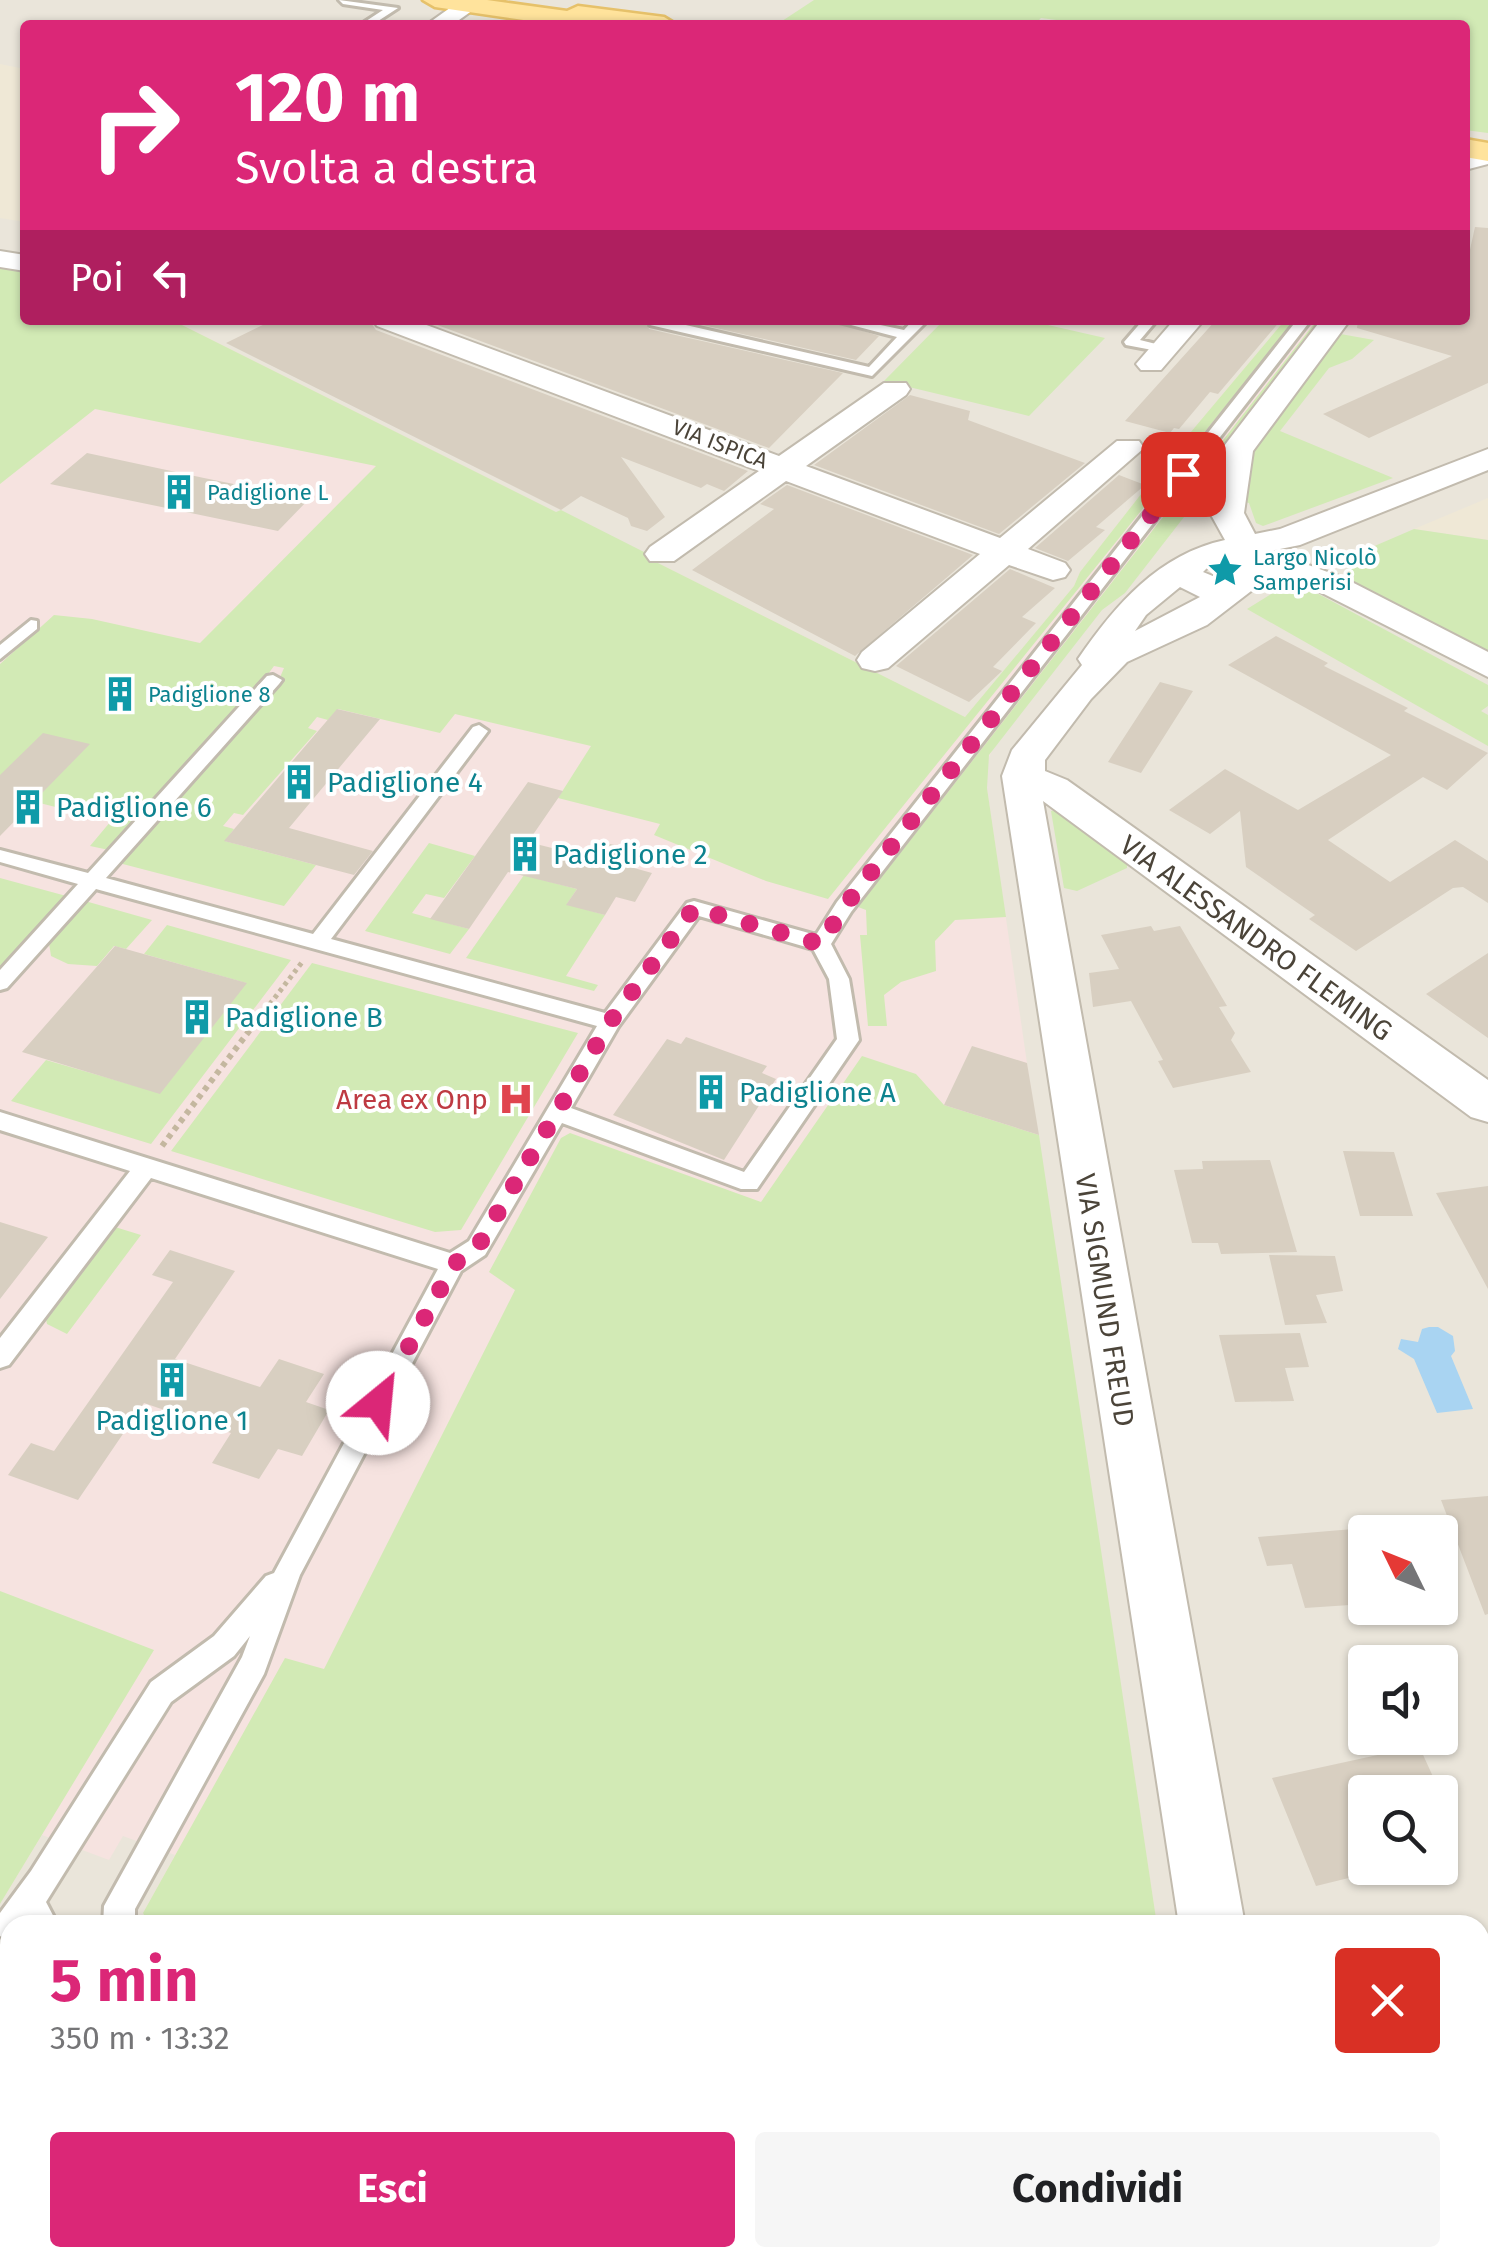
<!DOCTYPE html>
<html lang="it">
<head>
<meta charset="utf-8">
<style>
	:root { --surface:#fff; --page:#f6f6f6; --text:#202124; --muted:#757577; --accent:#db2777 }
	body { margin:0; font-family:"Fira Sans",sans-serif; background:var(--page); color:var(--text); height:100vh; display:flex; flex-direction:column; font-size:38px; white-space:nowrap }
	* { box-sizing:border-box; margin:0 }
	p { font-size:32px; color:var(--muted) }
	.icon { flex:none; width:55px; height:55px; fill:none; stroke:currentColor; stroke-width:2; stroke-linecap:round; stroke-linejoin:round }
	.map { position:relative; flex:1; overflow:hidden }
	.sheet { position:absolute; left:0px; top:1915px; width:1490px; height:352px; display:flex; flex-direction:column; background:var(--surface); border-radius:30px 30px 0 0; box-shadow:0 2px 8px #0004 }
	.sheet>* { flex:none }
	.guide { position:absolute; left:20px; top:20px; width:1450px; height:305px; border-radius:10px; box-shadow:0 2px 8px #0004; background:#db2777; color:#fff; overflow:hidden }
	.needle { width:65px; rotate:313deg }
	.controls { position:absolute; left:1348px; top:1515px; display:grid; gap:20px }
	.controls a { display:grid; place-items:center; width:110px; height:110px; border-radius:10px; background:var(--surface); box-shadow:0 2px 8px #0004; font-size:50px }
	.pin { position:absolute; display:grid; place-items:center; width:85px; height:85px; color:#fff; margin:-42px; border-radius:20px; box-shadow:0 5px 15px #0006 }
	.me { position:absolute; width:110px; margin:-55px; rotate:28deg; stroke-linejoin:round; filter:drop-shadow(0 0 8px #0008) }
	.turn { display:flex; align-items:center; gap:35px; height:210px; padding:0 50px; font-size:45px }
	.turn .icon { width:130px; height:130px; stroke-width:2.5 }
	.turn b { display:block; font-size:70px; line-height:85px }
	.then { display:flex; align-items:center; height:95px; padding:0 50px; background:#0003; gap:20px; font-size:38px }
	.round { display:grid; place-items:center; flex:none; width:105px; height:105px; border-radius:10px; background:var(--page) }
	.headline { display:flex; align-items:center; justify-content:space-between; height:170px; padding:0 50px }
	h1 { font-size:60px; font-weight:700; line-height:75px; color:var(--accent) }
	.primary-button { display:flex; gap:20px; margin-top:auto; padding:20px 50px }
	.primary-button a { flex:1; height:115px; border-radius:10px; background:var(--accent); color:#fff; font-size:40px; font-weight:700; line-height:115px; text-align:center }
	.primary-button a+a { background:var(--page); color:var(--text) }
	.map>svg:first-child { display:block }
	.residential { fill:#eae5da; fill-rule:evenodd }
	.education { fill:#efe8d6 }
	.medical { fill:#f6e3e0 }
	.green { fill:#d2eab5 }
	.water { fill:#a9d4f2 }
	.building { fill:#d8cfc1 }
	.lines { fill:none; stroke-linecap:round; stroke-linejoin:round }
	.lane-casing { stroke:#c2bbae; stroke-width:6 }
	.street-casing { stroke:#c2bbae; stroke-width:4 }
	.secondary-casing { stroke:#d6c79b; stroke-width:5 }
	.primary-casing { stroke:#e6c16a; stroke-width:5 }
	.path-far1 { stroke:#c4b79f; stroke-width:5; stroke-dasharray:4 4; stroke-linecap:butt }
	.path { stroke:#c4b79f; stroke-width:6; stroke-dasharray:5 5; stroke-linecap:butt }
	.lane { fill:#fff; fill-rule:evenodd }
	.street { fill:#fff; fill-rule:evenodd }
	.secondary { fill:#fff3cd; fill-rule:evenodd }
	.primary { fill:#ffe39c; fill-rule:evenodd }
	.route { stroke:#db2777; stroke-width:18; stroke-dasharray:0 32.4 }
	.labels { text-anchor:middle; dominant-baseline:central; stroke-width:8; stroke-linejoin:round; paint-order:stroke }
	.far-street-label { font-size:22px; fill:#4b4439; stroke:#fff }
	.far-culture-label { font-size:22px; fill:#0d838f; stroke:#fff; text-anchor:start }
	.culture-label { font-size:28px; fill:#0d838f; stroke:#fff; text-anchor:start }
	.street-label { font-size:28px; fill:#4b4439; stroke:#fff }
	.health-label { font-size:28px; fill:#be3a42; stroke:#fff; text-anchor:end }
</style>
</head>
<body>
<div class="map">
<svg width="1488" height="2266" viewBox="0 0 1488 2266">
	<rect width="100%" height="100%" fill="#f6f3ec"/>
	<path class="residential" d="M0,0H1488V2266H0ZM25,25H1465V320H25ZM1365,1532H1440V1608H1365ZM1365,1662H1440V1738H1365ZM1365,1792H1440V1868H1365ZM10,1925H1480V2258H10Z"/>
	<path class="education" d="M0,64L25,69V222L0,218Z
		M1488,498V540L1414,529Z"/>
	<path class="medical" d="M0,267L25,271V320H172L965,717L1074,586L1080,572L1174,452L1285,320H1326L994,746L987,762V788L1027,1063L1157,1925H149L143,1913L175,1855L123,1836L109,1860L42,1835L0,1904Z"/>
	<path class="green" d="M814,0H1488V133L1465,130V25H1095L1041,18L1034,25H776Z
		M0,267L25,271V320H172L556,512L561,510L646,553L644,556L965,717L1074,586L1080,572L1174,452L1285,320H1295L828,899L766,881L654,835L660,824L558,798L591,746L455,714L440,733L338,709L328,720L317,717L308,728L317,731L243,815L234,813L223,826L234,829L225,841L316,865L284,906L119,863L278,682L284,668L274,666L251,697L109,850L90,846L111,821L0,793V664L54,615L92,619L200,643L376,466L95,409L0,484Z
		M944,320H1026L1105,338L1029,416L884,381Z
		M1317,320H1326L1218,460L1223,463L1218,493L1205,490L1125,593L1102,610L989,755L987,788L1006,917L955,920L935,941L936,971L901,982L884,995L887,1026H868L860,935H867L866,910L858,907Z
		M1335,333L1374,340L1352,359L1329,368L1280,431L1393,478L1263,526L1256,523L1249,503L1242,502L1244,455Z
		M1414,529L1488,540V653L1342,578L1351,575L1346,566L1349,557Z
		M1289,589L1305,594L1311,590L1488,685V706L1481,711L1488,715V746L1247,609L1276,591Z
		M1055,810L1127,862V868L1077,891L1064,888L1051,811Z
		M429,843L475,856L444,898L426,894L412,913L469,929L450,954L365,931Z
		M524,875L577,889L567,904L605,915L566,976L598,985L594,991L466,958Z
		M0,878L70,897L0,971Z
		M85,901L152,920L126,949L114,946L97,966L68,964L51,956L49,943Z
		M167,925L291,960L151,1144L11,1101L46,1060L160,1093L246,983L144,954Z
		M312,963L578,1033L461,1230L435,1232L171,1151Z
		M862,1056L916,1074L944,1105L1039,1135L1157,1925H149L143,1913L285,1658L324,1669L515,1290L489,1272L561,1138L570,1133L761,1202Z
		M115,1227L141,1235L67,1334L47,1324L45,1315Z
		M0,1591L154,1650L0,1904Z
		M1488,2023V2158L1480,2150V2025Z"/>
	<path class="water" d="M1429,1327H1438L1453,1336L1455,1351L1451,1356L1473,1409L1437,1413L1414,1359L1398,1349L1401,1339L1418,1342L1422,1329Z"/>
	<path class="building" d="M1475,227L1488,228V383L1369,438L1323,414L1452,356L1357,328L1358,320H1465V272Z
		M273,320H369L376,330L748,471L724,491L707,484L701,488L621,457L665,517L647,531L631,526L628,518L581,496L561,510L226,343Z
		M424,320H646L649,329L843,373L769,448Z
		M681,320H828L879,336L856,360Z
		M1216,320H1281L1218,394L1210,392L1179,429L1174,428L1170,433L1125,421Z
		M910,395L970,411L968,420L1085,463L999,534L814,465Z
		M87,453L204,478L309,499L278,531L50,484Z
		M1119,475L1145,485L1096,527L1105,530L1068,561L1035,548Z
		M787,485L973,555L855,656L692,570L774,509L760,504Z
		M1010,569L1055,588L1022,617L1036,623L993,667L1002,671L969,702L896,666Z
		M1276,636L1328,663L1324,666L1408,708L1404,711L1488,753L1447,790L1423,777L1328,840L1390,882L1455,840L1488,861V903L1463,887L1453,888L1356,951L1309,919L1315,915L1246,867L1240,811L1210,834L1169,810L1225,769L1298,810L1391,755L1228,665Z
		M1160,682L1193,691L1141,773L1108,762Z
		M337,709L380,719L289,828L373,851L354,875L224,841Z
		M43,733L90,744L0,836V775Z
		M528,782L563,791L528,842L596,859L606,843L643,852L634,868L652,873L635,902L616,897L605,915L566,905L577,889L508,872L469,929L430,919Z
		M1151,926L1154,931L1180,926L1227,1006L1219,1007L1235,1033L1231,1040L1251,1072L1173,1088L1158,1061L1163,1060L1131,1001L1093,1007L1089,973L1119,969L1101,935Z
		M115,946L247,983L160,1094L22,1052Z
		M1488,953V1038L1426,994Z
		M686,1037L767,1066L762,1073L776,1079L724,1160L613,1115L667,1039L681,1044Z
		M972,1046L1027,1063L1039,1135L944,1105Z
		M1343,1151L1394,1152L1413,1216H1360Z
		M1270,1160L1297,1252L1221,1254L1218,1243H1192L1174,1170L1203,1169L1202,1161Z
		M1488,1186V1289L1436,1193Z
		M0,1222L48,1237L0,1299Z
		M170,1250L235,1271L175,1359L260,1387L279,1359L324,1374L306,1402L329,1410L302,1456L278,1449L259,1479L212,1463L231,1433L144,1403L78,1500L8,1475L31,1443L54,1451L173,1282L152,1275Z
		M1269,1255L1335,1256L1343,1291L1316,1295L1327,1323L1285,1325Z
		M1300,1333L1309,1367L1285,1368L1294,1401L1235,1402L1219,1335Z
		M1488,1496V1614L1485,1615L1441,1500Z
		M1365,1528V1604L1305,1608L1292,1564L1267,1566L1258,1537Z
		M1419,1746L1440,1792H1365V1874L1316,1886L1272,1778Z"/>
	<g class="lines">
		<defs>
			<path id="lane" d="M339,0L398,8L372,25H360L383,10L343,4Z
				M650,320H664L869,367L897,337L832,320H857L904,330L913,320H928L872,376L650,325Z
				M1143,320H1157L1140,340L1168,347V353L1126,345L1124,342Z
				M1297,320H1311L851,912L831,944L849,979L859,1040L757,1189H741L562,1123L485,1255L461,1271L300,1575L264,1674L135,1909V1925H103L104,1906L242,1657L250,1636L234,1656L171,1702L46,1902L58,1925H10V1941L0,1936V1913L31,1871L151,1682L214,1636L266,1576L274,1573L438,1269L151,1178L9,1365L0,1368V1338L130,1171L0,1130V1112L450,1253L469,1241L597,1026L96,889L7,988L0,990V970L78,884L0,862V850L88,873L267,676L273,675L282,680L279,684L106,878L313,934L473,727L479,725L488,731L485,735L331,939L605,1013L687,903L694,901L816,935L837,902ZM699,916L813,949L829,979L837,1039L744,1172L571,1108L618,1027Z
				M31,620L37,621V629L0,659V645Z
				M10,1943V1993L0,1997V1947Z"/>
			<path id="street" d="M461,0H475L480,5L452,25H426Z
				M1488,149V164L1465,170V155Z
				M0,251L25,255V271L0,267Z
				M373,320H413L779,456L884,383H906L910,389L906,395L806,466L1000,538L1117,441H1139L1144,448L1028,549L1065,563L1070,570L1065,577L1053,580L1009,565L888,668L875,671L862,668L857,660L862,652L980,554L786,481L674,561H650L645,554L650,547L759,471L377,326Z
				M1174,320H1204L1161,370H1141L1136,364Z
				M1321,320H1350L1253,451L1244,513L1255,534L1280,529L1488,449V470L1300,545L1270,551L1344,578L1488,652V677L1320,592L1272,575L1207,625L1127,662L1091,699L1045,760V771L1067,780L1488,1080V1122L1471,1117L1043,801L1245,1925H1179L1002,776L1012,750L1082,665L1078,659C1115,605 1159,554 1225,540L1210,513L1221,450ZM1227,560L1240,564L1241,568L1220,579L1203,572L1212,563ZM1180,587L1200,597L1135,631L1146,615Z
				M395,2258H469L468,2266H394Z
				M1133,2258H1211L1215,2266H1136Z"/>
			<path id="secondary" d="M1488,1938V2016L1480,2018V1940Z
				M0,1994H10V2074H0Z"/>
			<path id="primary" d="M423,0H487L567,11L578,6L664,17L677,25H558L435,7Z
				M1465,139L1488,143V161L1465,157Z"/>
		</defs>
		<use href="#lane" class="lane-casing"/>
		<use href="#street" class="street-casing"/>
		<use href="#secondary" class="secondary-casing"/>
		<use href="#primary" class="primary-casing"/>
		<path class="path-far1" d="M260,1017L303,961"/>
		<path class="path" d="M162,1146L262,1014"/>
		<use href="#lane" class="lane"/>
		<use href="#street" class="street"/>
		<use href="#secondary" class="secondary"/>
		<use href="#primary" class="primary"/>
	</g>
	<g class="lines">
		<path class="route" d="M378,1403L454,1264L477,1248L610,1022L694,908L821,944L844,907L1183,474"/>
	</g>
	<defs>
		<symbol id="building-bare" viewBox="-9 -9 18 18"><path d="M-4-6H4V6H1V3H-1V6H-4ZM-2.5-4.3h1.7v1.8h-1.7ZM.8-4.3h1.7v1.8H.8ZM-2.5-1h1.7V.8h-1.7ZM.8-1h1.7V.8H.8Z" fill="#0f9aa8" stroke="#fff" stroke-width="2.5" paint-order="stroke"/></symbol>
		<symbol id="sight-bare" viewBox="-9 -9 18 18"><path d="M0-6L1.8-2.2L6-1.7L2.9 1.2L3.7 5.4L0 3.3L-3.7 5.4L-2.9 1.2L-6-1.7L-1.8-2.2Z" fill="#0f9aa8" stroke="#fff" stroke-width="2.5" paint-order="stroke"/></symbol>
		<symbol id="hospital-bare" viewBox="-9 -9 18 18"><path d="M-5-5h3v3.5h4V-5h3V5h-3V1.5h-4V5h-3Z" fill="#e0444e" stroke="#fff" stroke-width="2.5" paint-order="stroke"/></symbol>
	</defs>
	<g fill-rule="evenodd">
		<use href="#building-bare" x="154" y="467" width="50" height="50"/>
		<use href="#sight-bare" x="1200" y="545" width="50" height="50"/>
		<use href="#building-bare" x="95" y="669" width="50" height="50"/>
		<use href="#building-bare" x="274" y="757" width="50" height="50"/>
		<use href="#building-bare" x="3" y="782" width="50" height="50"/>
		<use href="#building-bare" x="500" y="829" width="50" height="50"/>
		<use href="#building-bare" x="172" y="992" width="50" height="50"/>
		<use href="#building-bare" x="686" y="1067" width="50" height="50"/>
		<use href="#hospital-bare" x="491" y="1074" width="50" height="50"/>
		<use href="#building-bare" x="147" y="1355" width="50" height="50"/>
	</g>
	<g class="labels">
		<g class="far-street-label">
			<text transform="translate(720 444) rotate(21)">VIA ISPICA</text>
		</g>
		<g class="far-culture-label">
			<text x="207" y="492">Padiglione L</text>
			<text x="1253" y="557">Largo Nicolò<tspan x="1253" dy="25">Samperisi</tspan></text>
			<text x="148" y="694">Padiglione 8</text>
		</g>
		<g class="culture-label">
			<text x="327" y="782">Padiglione 4</text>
			<text x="56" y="807">Padiglione 6</text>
			<text x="553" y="854">Padiglione 2</text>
			<text x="225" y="1017">Padiglione B</text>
			<text x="739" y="1092">Padiglione A</text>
			<text x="172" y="1420" text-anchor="middle">Padiglione 1</text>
		</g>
		<g class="street-label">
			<text transform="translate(1256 938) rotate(36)">VIA ALESSANDRO FLEMING</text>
			<text transform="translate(1105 1300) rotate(81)">VIA SIGMUND FREUD</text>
		</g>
		<g class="health-label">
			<text x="488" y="1099">Area ex Onp</text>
		</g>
	</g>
</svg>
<div class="controls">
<a><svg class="needle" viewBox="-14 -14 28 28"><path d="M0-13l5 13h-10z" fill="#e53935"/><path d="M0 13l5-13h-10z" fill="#757577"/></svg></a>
<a><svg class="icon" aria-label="sound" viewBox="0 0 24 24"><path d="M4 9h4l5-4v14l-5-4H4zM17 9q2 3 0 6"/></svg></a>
<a><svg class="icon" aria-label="search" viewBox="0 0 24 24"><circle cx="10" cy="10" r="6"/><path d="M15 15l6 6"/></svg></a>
</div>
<div class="pin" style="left:1183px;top:474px;background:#d93025"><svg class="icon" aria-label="arrive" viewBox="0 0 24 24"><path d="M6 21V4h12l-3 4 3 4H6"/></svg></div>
<svg class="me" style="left:378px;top:1403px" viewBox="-20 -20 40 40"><circle r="19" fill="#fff"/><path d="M0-13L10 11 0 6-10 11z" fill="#db2777"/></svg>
<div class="guide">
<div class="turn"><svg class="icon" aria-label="right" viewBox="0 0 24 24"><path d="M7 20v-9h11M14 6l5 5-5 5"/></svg><div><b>120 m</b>Svolta a destra</div></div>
<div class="then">Poi<svg class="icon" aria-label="left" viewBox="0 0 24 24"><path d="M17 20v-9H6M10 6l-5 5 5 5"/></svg></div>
</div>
<section class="sheet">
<div class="headline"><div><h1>5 min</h1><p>350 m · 13:32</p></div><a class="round" style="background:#d93025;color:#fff"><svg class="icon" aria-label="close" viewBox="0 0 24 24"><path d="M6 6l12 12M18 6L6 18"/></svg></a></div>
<div class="primary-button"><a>Esci</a><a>Condividi</a></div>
</section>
</div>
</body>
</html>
